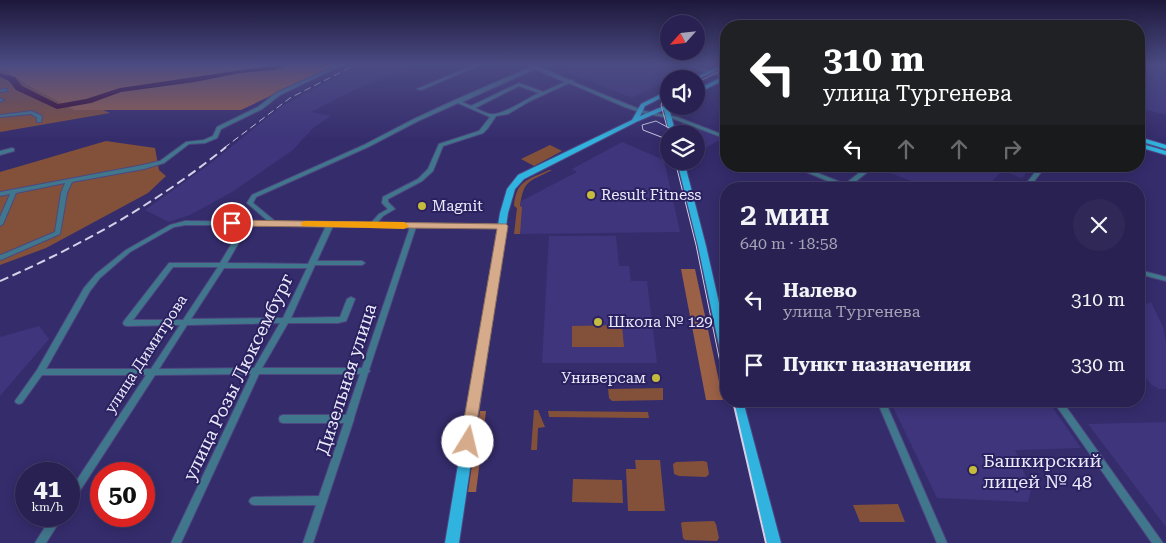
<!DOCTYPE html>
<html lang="ru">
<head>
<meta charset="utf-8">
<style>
	:root { --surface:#282151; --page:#302958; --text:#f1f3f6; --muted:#a5a3b7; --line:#443e68 }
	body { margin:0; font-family:"Roboto Serif",serif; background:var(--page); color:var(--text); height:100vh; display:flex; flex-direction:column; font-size:19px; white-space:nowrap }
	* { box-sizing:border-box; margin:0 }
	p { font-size:16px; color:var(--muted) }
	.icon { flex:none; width:28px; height:28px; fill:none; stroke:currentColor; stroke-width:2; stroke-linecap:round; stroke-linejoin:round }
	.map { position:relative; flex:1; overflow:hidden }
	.details { position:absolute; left:720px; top:182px; width:425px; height:225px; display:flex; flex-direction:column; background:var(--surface); border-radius:20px; box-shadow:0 2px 12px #0003,0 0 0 1px var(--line) }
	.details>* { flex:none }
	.banner { position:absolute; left:720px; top:20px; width:425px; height:152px; border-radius:20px; box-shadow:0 2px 12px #0003,0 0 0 1px var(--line); background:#202124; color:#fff; overflow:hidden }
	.needle { width:32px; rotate:243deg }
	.controls { position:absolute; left:660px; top:15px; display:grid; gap:10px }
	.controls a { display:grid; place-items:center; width:45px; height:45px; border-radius:50%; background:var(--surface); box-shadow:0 2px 12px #0003,0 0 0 1px var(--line); font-size:25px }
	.speed { position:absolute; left:15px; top:462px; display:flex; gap:10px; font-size:25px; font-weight:700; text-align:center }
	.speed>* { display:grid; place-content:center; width:65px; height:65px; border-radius:50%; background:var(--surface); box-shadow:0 2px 12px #0003,0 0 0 1px var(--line); line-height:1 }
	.speed small { font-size:12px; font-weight:400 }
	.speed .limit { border:8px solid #d22; background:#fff; color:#111 }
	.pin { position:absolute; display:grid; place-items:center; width:42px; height:42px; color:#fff; margin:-21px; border:2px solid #fff; border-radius:50%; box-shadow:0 1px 5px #0007 }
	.me { position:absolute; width:55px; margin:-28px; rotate:9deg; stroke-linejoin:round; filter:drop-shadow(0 0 4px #0008) }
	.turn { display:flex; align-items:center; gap:18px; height:105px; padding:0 20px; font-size:22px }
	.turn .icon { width:65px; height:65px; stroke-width:2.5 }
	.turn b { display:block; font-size:35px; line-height:42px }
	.lanes { display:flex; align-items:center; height:48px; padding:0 20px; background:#0003; justify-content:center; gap:25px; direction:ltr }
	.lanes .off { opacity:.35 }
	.round { display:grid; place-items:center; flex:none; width:52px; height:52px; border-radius:26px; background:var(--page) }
	.summary { display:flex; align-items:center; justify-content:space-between; height:85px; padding:0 20px }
	h1 { font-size:30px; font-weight:600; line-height:38px }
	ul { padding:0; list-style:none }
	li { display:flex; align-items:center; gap:15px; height:65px; padding:0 20px }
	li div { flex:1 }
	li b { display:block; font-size:19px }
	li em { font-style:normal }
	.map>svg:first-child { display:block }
	.built { fill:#3e357c }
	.green { fill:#83513a }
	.forest { fill:#9b6146 }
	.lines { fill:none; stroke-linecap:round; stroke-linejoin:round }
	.river { fill:#3c0a2b; fill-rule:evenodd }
	.minor-casing { stroke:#4e4780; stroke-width:2 }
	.major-casing { stroke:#4e4780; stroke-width:2 }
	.minor { fill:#41778c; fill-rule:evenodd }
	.major { fill:#30b3de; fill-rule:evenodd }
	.tram-far1 { stroke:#d2d1e7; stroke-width:1 }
	.tram { stroke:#d2d1e7; stroke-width:2 }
	.rail-far1 { stroke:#d2d1e7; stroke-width:1; stroke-dasharray:7 4; stroke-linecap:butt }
	.rail { stroke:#d2d1e7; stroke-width:2; stroke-dasharray:9 4.5; stroke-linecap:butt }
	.route { fill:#d6ab8b; stroke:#8b6f5a }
	.slow { fill:#f59e0b }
	.poi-dot { fill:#c5bc3d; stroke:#2b2160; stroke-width:2 }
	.labels { text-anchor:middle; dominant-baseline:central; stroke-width:4; stroke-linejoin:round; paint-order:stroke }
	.poi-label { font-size:15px; fill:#eaeafa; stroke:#2b2160; text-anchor:start }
	.street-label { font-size:15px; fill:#eaeafa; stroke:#2b2160 }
	.near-street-label { font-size:18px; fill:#eaeafa; stroke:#2b2160 }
	.near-poi-label { font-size:18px; fill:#eaeafa; stroke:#2b2160; text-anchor:start }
</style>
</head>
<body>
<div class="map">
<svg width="1166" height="543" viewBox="0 0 1166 543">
	<rect width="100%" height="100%" fill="#352c6c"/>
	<path class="built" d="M367,64H419L354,90L311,112L331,116L313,128L293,150L232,192L190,215L169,222L145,210L207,166L282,106L347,71Z
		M584,64H679L693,68L632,98L565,71Z
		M1142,64H1166V79L1139,72V67Z
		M1139,73L1166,80V115L1139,108Z
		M683,123L722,139L696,153V134H679L677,127Z
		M622,142L664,160L680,232L518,234L521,201L577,172L572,169Z
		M883,166H982L1000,173L984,189H932L880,169Z
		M988,166H1032L1022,178Z
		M549,236H616L619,266H629L631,281H647L657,363H542Z
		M1151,302L1163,327L1166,342V389H1159L1152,385L1139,370V307Z
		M39,326L49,339L0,396V337Z
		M890,401H1048L1081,448L1015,450L1031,490L1028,502L937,498Z
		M1166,422V527L1088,424Z"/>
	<path class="green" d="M0,68H8L110,113L0,132Z
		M106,141L155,148L159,170L166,176L148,193L46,248L0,265V172Z
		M550,145L562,151L534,166L521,159Z
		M549,170H552C529,182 524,179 520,206L522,207L520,234H514L517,208L514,206C516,181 527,180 549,170Z
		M622,325L624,347H572V326Z
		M663,388V400L612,401L609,398L608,389Z
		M534,410H538L545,427L538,428L537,450H531Z
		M548,411L648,412L649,418L549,417Z
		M635,460H660L665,511H628L626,469H636Z
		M703,461L707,462L709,474L706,477L679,476L674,474L673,464L676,462Z
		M573,479L622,480L623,503L572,502Z
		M898,504L905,522H860L853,505Z
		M714,521L716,524L719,538L717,541L685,540L683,538L681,523L683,522Z"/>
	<path class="forest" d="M0,64H338L241,110H74L26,84L4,69H0Z
		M681,269H695L723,400H706Z
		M480,411H486L476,492H468Z"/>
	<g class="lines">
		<path class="river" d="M284,64H294L274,70L240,73L195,82L121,92L91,103L57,109L16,90L9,81L0,77V73L15,77L22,86L58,104L86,99L120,88Z"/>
		<defs>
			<path id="minor" d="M340,64H344L280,95L262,109L221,129L217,138L205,143L189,144L164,163L144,169L72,182L67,193L60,234L3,259L0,260V255H1L55,232L61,193L65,183L16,193L3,224L0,226V217L10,194L0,196V192L143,165L160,161L186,142L204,140L213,136L217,127L258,107L276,93Z
				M477,64H482L421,90L417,89Z
				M525,64C535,63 558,75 569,80H573V82L629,105L645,111L677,117L726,136V139L674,119L642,113L625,107L569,83L530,101L508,114L496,116L488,128L483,133L443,146L433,171L422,181L388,199V202L395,209L383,216L377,223L503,224L506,226L503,228L416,227L369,370L370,371L368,373L354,418V419L353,422L313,543H303L316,505H254L251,504L249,501L251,498L254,497L319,496L344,423H283L280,422L279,419L280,416L283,415H346L360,374H259L181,543H171L251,374L155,375L72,503L69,504V492L146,375H42L22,403L19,404L16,403L15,401L37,370L84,288L96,274L126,250L170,225L185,221L269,222L247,203L252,195L364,145L414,119L455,100L531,67ZM535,69L565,82L543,92L519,83L471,106L462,102ZM519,86L539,93C528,98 502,116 490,114C485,113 480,110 475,108ZM458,103L490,117L479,131L439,144L428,169L418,179L383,197L382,203L388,209L379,214L371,223L276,222L253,203L256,197L368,147L418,121ZM185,225H243L220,263H169L124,321L123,323L124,325L127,326L180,325L151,369H46L90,291L100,278L130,252L174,227ZM249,225L326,226L308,264L227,263ZM333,226L410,227L362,368H262L288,323H338L346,321L347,319L355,299L351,297L347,299L340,317L291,318L315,265H362L365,263L362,261H317ZM173,267H218L183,320H133ZM224,268H307L283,318L191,319ZM280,323L254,368L159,369L187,325Z
				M683,64H688L726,76V78Z
				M5,89H7V91L0,92V90Z
				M0,99H2L4,100L0,102Z
				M32,111L42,116V117L41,122H37V118L31,114L0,117V115Z
				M12,148L14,149V151L0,155V151Z
				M792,166H800L845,184L868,166H875L850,186L854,189H842V187Z
				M1040,166H1046L1028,189H1022Z
				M1139,270L1166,277V281L1139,274Z
				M877,401H885L947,543H937Z
				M1053,401H1062L1163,543H1152Z
				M52,516H63L46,543H35Z"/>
			<path id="major" d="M723,64H726V66L697,80L696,79H692Z
				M726,75V79L696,94V90Z
				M669,90V94L645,106L640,116L669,104V106H672L669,108L676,134H670L664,110L636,122L524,179L515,189L508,213L459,543H445L500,213L507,189L518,175L632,120L641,104Z
				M1139,137L1166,145V149L1139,141Z
				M1139,143L1166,151V155L1139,147Z
				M677,161H684L706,246L726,334V359L722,358L721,355L698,246Z
				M733,401H743L781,543H767Z"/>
		</defs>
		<use href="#minor" class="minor-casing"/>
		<use href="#major" class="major-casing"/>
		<use href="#minor" class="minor"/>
		<use href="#major" class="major"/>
		<path class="tram-far1" d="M696,83L726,68
			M667,127L661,105L664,98L669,95
			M669,128L656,121L642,125L643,130L669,140
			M675,161L696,245L724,382"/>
		<path class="tram" d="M724,381L726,389
			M733,401L766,543"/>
		<path class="rail-far1" d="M224,148L290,98L357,64"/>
		<path class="rail" d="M0,281C82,245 157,203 226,147"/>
	</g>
	<linearGradient id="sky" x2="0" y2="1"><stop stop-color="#1d183b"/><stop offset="0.46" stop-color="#4b4b83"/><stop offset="1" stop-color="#4b4b83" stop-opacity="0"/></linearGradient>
	<rect width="1166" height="140" fill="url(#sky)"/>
	<path class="route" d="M232,220L506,224L508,226L473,447L468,449L462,447L460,442L497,229L228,226L226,223Z"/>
	<path class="slow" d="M306,221L404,222L409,226L404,229L302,226L301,224L302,222Z"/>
	<g class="poi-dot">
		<circle cx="591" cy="195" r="5"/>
		<circle cx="422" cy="206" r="5"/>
		<circle cx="598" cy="322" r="5"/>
		<circle cx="656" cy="378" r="5"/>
		<circle cx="973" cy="470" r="5"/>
	</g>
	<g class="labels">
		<g class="poi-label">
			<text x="601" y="195">Result Fitness</text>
			<text x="432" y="206">Magnit</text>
			<text x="608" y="322">Школа № 129</text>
			<text x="646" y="378" text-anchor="end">Универсам</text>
		</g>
		<g class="street-label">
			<text transform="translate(146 354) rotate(-57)">улица Димитрова</text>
		</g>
		<g class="near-street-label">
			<text transform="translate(238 377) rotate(-64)">улица Розы Люксембург</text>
			<text transform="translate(346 379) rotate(-72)">Дизельная улица</text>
		</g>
		<g class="near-poi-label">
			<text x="983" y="460">Башкирский<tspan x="983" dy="21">лицей № 48</tspan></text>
		</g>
	</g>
</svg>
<div class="controls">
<a><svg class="needle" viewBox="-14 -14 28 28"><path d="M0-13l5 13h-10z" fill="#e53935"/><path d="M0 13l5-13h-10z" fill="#a5a3b7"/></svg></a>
<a><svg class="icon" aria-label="sound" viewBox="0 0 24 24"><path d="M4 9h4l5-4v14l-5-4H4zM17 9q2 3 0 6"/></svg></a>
<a><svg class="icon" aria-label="layers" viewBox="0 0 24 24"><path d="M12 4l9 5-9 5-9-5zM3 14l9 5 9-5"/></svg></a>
</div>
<div class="speed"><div>41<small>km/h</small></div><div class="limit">50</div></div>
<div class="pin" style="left:232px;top:223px;background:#d93025"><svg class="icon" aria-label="arrive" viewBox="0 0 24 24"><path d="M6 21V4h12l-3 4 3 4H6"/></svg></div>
<svg class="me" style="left:468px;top:442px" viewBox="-20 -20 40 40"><circle r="19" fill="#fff"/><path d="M0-13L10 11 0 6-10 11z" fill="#d6ab8b"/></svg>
<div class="banner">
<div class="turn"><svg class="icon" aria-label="left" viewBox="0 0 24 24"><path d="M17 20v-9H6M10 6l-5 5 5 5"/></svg><div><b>310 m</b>улица Тургенева</div></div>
<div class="lanes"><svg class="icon" aria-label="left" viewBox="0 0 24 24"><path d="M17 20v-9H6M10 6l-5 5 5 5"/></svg><svg class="icon off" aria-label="ahead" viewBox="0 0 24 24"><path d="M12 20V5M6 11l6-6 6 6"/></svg><svg class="icon off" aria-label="ahead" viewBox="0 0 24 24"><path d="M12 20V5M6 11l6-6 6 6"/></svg><svg class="icon off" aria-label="right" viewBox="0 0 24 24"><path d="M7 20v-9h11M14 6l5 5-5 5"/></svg></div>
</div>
<section class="details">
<div class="summary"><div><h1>2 мин</h1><p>640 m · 18:58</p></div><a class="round"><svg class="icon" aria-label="close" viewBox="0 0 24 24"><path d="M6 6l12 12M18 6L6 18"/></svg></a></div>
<ul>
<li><svg class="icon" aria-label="left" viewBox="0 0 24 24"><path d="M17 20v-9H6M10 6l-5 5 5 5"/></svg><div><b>Налево</b><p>улица Тургенева</p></div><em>310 m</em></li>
<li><svg class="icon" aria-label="arrive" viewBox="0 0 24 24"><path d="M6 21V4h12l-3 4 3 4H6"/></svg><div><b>Пункт назначения</b></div><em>330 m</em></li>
</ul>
</section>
</div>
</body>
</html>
